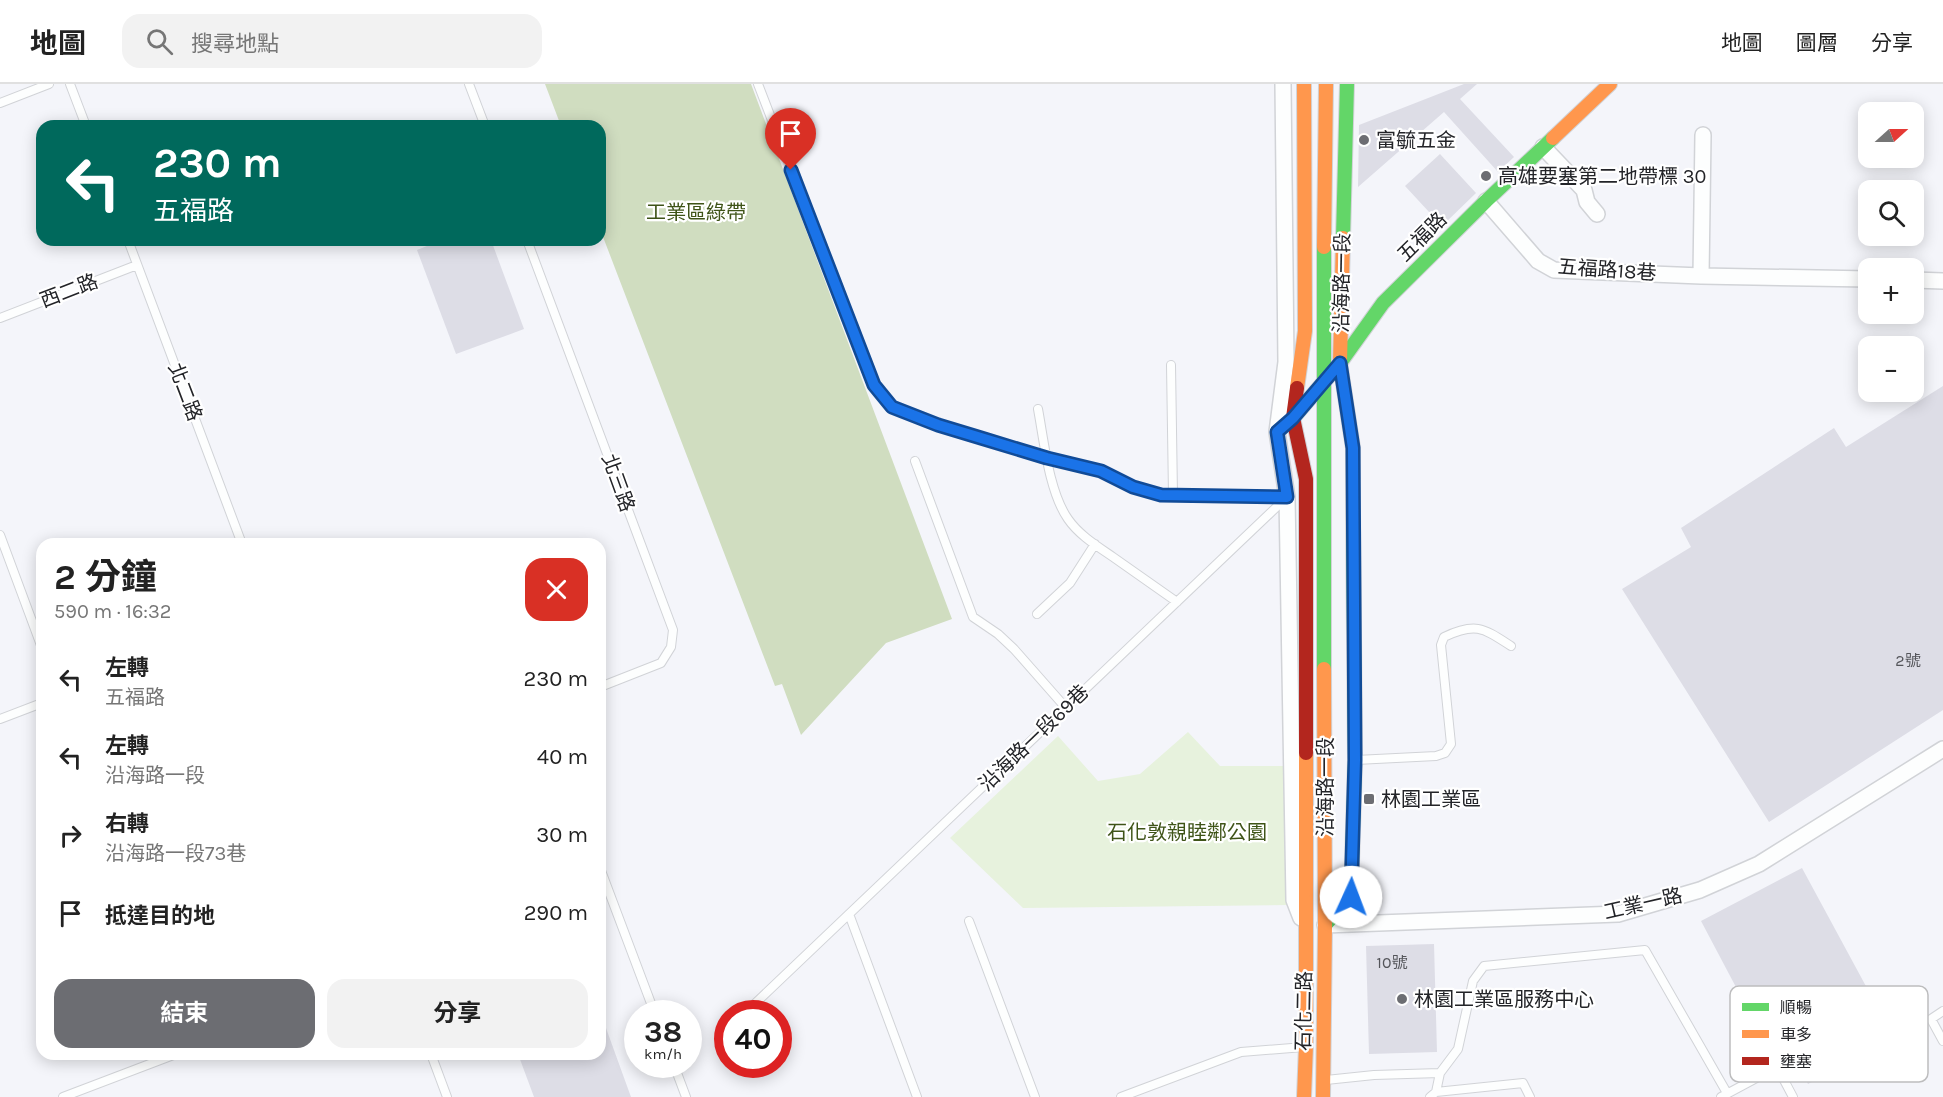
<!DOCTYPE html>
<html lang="zh-TW">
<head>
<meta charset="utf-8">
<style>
	:root { --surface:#fff; --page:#f2f2f2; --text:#222; --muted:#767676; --line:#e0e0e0; --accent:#6c6d72 }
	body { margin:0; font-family:Karla,"Noto Sans TC",sans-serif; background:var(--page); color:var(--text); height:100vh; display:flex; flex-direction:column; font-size:22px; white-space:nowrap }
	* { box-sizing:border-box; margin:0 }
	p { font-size:20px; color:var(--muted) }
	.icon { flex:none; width:33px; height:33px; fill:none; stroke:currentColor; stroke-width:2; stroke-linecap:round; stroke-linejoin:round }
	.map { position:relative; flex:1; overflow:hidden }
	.sheet { position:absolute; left:36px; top:454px; width:570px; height:522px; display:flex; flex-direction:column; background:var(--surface); border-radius:18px; box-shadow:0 3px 15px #0003 }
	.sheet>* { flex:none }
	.top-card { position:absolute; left:36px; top:36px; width:570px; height:126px; border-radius:18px; box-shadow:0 3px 15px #0003; background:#00695c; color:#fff; overflow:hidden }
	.needle { width:39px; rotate:69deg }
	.tools { position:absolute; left:1858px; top:18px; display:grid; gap:12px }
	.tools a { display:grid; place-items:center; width:66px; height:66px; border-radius:12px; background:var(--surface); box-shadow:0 3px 15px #0003; font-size:30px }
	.speed { position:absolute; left:624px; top:916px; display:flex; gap:12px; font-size:30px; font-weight:700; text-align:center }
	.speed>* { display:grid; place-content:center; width:78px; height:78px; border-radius:50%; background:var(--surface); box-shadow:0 3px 15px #0003; line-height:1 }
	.speed small { font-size:15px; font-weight:400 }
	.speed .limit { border:9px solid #d22; background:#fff; color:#111 }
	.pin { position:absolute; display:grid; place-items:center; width:51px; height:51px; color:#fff; margin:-62px -26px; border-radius:50% 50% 50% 0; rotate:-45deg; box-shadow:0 0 6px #0007 }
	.pin .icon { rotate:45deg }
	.me { position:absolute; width:66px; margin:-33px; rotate:2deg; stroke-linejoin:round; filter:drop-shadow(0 0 4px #0008) }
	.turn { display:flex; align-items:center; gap:21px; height:126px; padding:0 18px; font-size:27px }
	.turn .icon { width:78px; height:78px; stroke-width:2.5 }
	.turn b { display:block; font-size:42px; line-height:51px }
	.round { display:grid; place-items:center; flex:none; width:63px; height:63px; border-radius:18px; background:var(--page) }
	.summary { display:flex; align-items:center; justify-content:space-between; height:102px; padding:0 18px }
	h1 { font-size:36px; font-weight:700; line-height:45px }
	.action { display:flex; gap:12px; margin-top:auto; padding:12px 18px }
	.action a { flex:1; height:69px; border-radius:18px; background:var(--accent); color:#fff; font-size:24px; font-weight:700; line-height:69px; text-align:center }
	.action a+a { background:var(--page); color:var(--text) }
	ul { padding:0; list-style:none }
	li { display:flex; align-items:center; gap:18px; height:78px; padding:0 18px }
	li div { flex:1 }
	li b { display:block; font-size:22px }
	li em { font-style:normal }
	header { display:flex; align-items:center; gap:36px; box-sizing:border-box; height:84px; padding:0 30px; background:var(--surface); border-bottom:2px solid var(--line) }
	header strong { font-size:28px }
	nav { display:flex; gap:33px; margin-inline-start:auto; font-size:21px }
	.search { width:420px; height:54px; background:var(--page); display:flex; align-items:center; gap:15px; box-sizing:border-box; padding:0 21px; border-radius:18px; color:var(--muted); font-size:22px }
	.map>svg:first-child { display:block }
	.green { fill:#e7f2dd }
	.forest { fill:#d0ddc0 }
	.building { fill:#dddde6 }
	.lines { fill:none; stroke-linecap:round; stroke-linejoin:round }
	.lane-casing { stroke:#d1d3d7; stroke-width:10 }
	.street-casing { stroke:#d1d3d7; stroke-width:18 }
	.fast-casing { stroke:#d1d3d7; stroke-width:16 }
	.slow-casing { stroke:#d1d3d7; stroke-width:16 }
	.jam-casing { stroke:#d1d3d7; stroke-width:16 }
	.lane { stroke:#fdfefe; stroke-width:8 }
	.street { stroke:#fdfefe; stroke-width:15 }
	.fast { stroke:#63d668; stroke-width:14 }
	.slow { stroke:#ff974d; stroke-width:14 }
	.jam { stroke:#b3261e; stroke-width:14 }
	.route-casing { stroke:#114b97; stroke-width:15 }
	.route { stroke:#1a73e8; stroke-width:10 }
	.poi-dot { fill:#6c6d72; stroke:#fff; stroke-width:2 }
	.labels { text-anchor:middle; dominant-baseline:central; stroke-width:4.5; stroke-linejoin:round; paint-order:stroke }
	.number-label { font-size:16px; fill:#54555a }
	.poi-label { font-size:20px; fill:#232428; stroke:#fff; text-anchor:start }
	.park-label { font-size:20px; fill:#3f5418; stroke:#fff }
	.street-label { font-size:20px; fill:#232428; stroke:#fff }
	.key { fill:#fff; stroke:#bdbdbe; stroke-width:1.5 }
	.key-label { font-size:16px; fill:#232428 }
</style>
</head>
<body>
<header>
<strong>地圖</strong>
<div class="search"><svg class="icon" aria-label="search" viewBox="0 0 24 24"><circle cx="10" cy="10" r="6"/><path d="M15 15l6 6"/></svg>搜尋地點</div>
<nav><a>地圖</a><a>圖層</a><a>分享</a></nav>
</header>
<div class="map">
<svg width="1943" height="1013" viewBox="0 0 1943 1013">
	<rect width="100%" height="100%" fill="#f4f5fa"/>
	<path class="green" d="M1188,648L1220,682H1288L1287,821L1023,824L950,754L1058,652L1098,697L1140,690Z"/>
	<path class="forest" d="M545,0H751L952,535L886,559L801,651L782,600L775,602L600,145V42H561Z"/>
	<path class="building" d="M1464,0H1477L1460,15L1514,73L1498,88L1444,28L1358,103L1359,41Z
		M1440,70L1476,109L1442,142L1405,102Z
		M442,156H491L524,245L456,270L417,166Z
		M1943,302V626L1769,738L1622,505L1691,463L1681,444L1834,344L1846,363Z
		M1802,784L1894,954L1808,1000L1773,933L1756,941L1701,837Z
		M1434,860L1437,968L1369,970L1366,862Z
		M600,933H602L631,1013H534L518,970H600Z"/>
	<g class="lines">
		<defs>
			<path id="lane" d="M70,0L86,42
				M469,0L485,42
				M758,0L874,301L892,323L938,341L1047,374L1101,387L1133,403L1161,411L1287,413
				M0,19L49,0
				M128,156L242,460
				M527,156L673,546L671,563L661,579L600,603
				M0,234L137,181
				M1171,281L1173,411
				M1038,325C1044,357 1049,408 1068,435C1079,451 1097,462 1113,473C1134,488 1156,503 1177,518
				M915,377L973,533L998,550L1014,565L1066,624
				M0,451L42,564
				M1037,530L1070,499L1095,460
				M0,635L42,619
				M1356,676L1436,672L1445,669L1451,660L1441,561L1444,553C1476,538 1483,544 1511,562
				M600,784L655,930
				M849,830L917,1013
				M969,837L1035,1013
				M1943,927L1931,935L1943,957
				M744,930L1286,414
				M431,970L447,1013
				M674,981L686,1013
				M1326,996L1374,991L1440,989L1458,965L1473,897L1484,882L1645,866L1727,1009
				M1436,1008L1440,989
				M63,1013L176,970
				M1121,1013L1241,968L1304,963
				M1430,1013L1436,1008L1523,999L1530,1013
				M1721,1013L1777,983L1793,1013"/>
			<path id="street" d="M1283,0L1286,278L1277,348L1287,413L1294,816L1301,834
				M1543,63L1584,106L1587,118L1597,130
				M1486,117L1538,177L1554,186L1701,192L1869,195
				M1701,192L1703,51
				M1914,196L1943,197
				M1325,841L1618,830L1700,806L1759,780L1943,665"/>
			<path id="fast" d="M1343,154L1347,0
				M1277,348L1293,334L1340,279L1383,219L1486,117L1553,54
				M1324,585V163
				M1325,841L1351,813L1355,676L1353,429"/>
			<path id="slow" d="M1553,54L1610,0
				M1343,154L1340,279L1353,364V429
				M1324,163L1326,0
				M1297,304L1305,247L1304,0
				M1304,1013L1306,962V669
				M1323,1013L1325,841L1324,585"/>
			<path id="jam" d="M1297,304L1293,334L1306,395V669"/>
		</defs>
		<use href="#lane" class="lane-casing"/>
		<use href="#street" class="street-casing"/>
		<use href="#fast" class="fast-casing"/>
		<use href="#slow" class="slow-casing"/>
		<use href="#jam" class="jam-casing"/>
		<use href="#lane" class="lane"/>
		<use href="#street" class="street"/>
		<use href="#fast" class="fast"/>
		<use href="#slow" class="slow"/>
		<use href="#jam" class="jam"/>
	</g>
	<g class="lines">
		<defs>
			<path id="route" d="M791,86L874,301L892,323L938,341L981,354L1047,374L1101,387L1133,403L1161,411L1287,413L1277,348L1293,334L1340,279L1353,364L1355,676L1351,813"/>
		</defs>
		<use href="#route" class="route-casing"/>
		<use href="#route" class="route"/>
	</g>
	<g class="poi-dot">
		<circle cx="1364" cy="56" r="6"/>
		<circle cx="1486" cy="92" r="6"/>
		<rect x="1363" y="709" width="12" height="12" rx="3"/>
		<circle cx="1402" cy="915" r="6"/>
	</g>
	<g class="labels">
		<g class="number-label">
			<text x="1908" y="576">2號</text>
			<text x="1392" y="878">10號</text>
		</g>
		<g class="poi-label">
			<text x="1376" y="56">富毓五金</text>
			<text x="1498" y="92">高雄要塞第二地帶標 30</text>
			<text x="1381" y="715">林園工業區</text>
			<text x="1414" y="915">林園工業區服務中心</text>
		</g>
		<g class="park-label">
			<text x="696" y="128">工業區綠帶</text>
			<text x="1187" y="748">石化敦親睦鄰公園</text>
		</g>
		<g class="street-label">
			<text transform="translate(1422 153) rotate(-45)">五福路</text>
			<text transform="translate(1607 186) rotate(4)">五福路18巷</text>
			<text transform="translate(1342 199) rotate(-89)">沿海路一段</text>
			<text transform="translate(69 207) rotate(-21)">西二路</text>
			<text transform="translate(185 308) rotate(69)">北二路</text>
			<text transform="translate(618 399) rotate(70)">北三路</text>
			<text transform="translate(1034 654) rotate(-44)">沿海路一段69巷</text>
			<text transform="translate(1325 703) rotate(-90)">沿海路一段</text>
			<text transform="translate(1643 820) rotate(-13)">工業一路</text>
			<text transform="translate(1304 927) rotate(-89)">石化二路</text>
		</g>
	</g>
	<rect x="1730" y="902" width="198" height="96" rx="9" class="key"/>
	<rect x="1742" y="919" width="27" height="8" fill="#63d668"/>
	<rect x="1742" y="946" width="27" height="8" fill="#ff974d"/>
	<rect x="1742" y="973" width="27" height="8" fill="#b3261e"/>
	<g class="key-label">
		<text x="1780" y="929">順暢</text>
		<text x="1780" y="956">車多</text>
		<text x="1780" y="983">壅塞</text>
	</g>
</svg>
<div class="tools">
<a><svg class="needle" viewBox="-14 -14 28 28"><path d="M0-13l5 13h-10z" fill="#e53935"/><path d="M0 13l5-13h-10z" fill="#767676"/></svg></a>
<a><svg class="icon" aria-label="search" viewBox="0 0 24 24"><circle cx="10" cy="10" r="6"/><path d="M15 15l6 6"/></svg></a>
<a>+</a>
<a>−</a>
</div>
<div class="speed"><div>38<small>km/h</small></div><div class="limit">40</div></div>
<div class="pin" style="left:791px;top:86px;background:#d93025"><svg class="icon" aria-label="arrive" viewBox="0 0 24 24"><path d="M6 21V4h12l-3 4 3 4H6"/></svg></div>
<svg class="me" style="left:1351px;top:813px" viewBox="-20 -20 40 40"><circle r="19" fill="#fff"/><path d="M0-13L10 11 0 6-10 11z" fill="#1a73e8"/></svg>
<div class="top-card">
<div class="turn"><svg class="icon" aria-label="left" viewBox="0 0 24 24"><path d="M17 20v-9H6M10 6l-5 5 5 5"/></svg><div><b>230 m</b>五福路</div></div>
</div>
<section class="sheet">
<div class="summary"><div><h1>2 分鐘</h1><p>590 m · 16:32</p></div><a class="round" style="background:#d93025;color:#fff"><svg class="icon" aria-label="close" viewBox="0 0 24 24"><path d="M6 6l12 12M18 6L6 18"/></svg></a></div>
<ul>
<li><svg class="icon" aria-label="left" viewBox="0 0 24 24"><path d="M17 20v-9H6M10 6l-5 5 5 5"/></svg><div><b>左轉</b><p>五福路</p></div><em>230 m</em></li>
<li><svg class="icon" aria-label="left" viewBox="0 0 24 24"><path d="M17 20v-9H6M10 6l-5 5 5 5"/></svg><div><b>左轉</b><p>沿海路一段</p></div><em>40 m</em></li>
<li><svg class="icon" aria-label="right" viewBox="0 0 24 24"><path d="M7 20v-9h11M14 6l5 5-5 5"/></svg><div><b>右轉</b><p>沿海路一段73巷</p></div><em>30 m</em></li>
<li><svg class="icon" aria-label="arrive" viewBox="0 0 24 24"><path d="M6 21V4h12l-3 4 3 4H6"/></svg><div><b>抵達目的地</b></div><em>290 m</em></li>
</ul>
<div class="action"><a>結束</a><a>分享</a></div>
</section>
</div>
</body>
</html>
